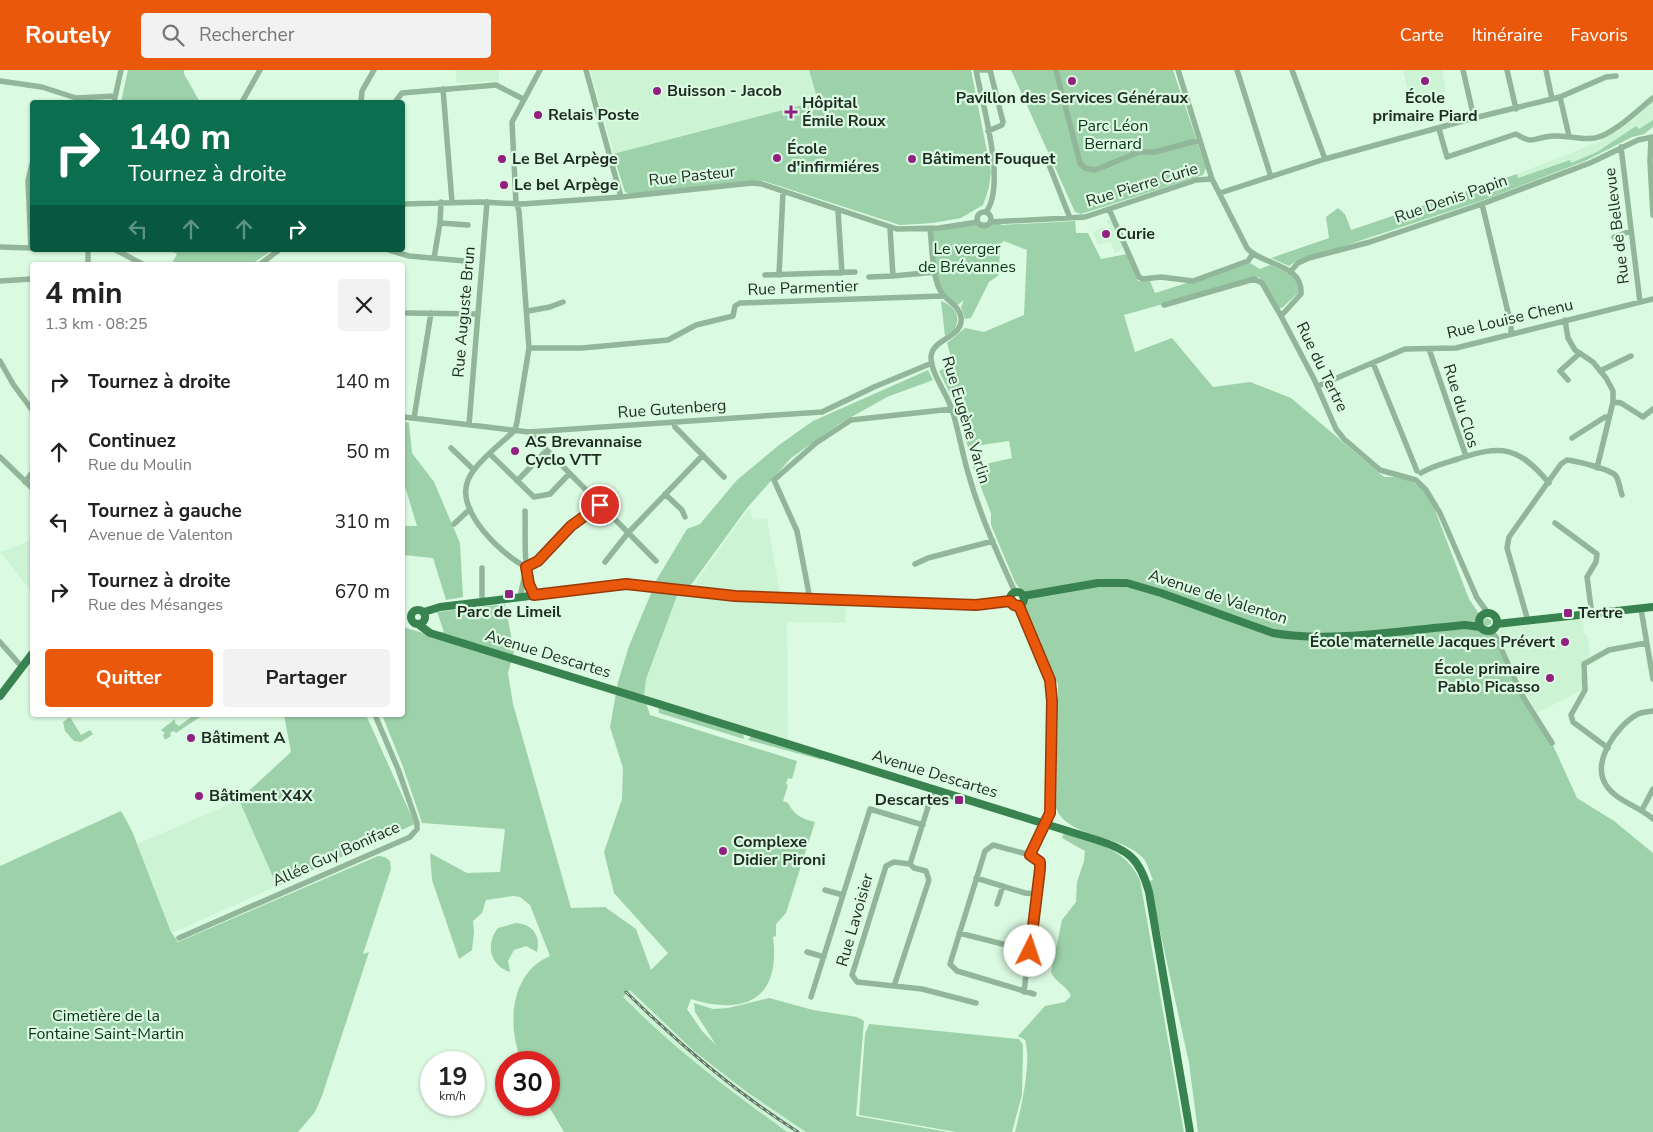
<!DOCTYPE html>
<html lang="fr">
<head>
<meta charset="utf-8">
<style>
	:root { --surface:#fff; --page:#f2f2f2; --text:#222; --muted:#767676; --accent:#ea580c }
	body { margin:0; font-family:"Nunito Sans",sans-serif; background:var(--page); color:var(--text); height:100vh; display:flex; flex-direction:column; font-size:19px; white-space:nowrap }
	* { box-sizing:border-box; margin:0 }
	p { font-size:16px; color:var(--muted) }
	.icon { flex:none; width:28px; height:28px; fill:none; stroke:currentColor; stroke-width:2; stroke-linecap:round; stroke-linejoin:round }
	.map { position:relative; flex:1; overflow:hidden }
	.sheet { position:absolute; left:30px; top:192px; width:375px; height:455px; display:flex; flex-direction:column; background:var(--surface); border-radius:5px; box-shadow:0 1px 4px #0004 }
	.sheet>* { flex:none }
	.banner { position:absolute; left:30px; top:30px; width:375px; height:152px; border-radius:5px; box-shadow:0 1px 4px #0004; background:#0b6e4f; color:#fff; overflow:hidden }
	.speed { position:absolute; left:420px; top:981px; display:flex; gap:10px; font-size:25px; font-weight:700; text-align:center }
	.speed>* { display:grid; place-content:center; width:65px; height:65px; border-radius:50%; background:var(--surface); box-shadow:0 1px 4px #0004; line-height:1 }
	.speed small { font-size:12px; font-weight:400 }
	.speed .limit { border:8px solid #d22; background:#fff; color:#111 }
	.pin { position:absolute; display:grid; place-items:center; width:42px; height:42px; color:#fff; margin:-21px; border:2px solid #fff; border-radius:50%; box-shadow:0 1px 5px #0007 }
	.me { position:absolute; width:55px; margin:-28px; rotate:4deg; stroke-linejoin:round; filter:drop-shadow(0 0 4px #0008) }
	.turn { display:flex; align-items:center; gap:18px; height:105px; padding:0 15px; font-size:22px }
	.turn .icon { width:65px; height:65px; stroke-width:2.5 }
	.turn b { display:block; font-size:35px; line-height:42px }
	.lanes { display:flex; align-items:center; height:48px; padding:0 15px; background:#0003; justify-content:center; gap:25px; direction:ltr }
	.lanes .off { opacity:.35 }
	.round { display:grid; place-items:center; flex:none; width:52px; height:52px; border-radius:5px; background:var(--page) }
	.headline { display:flex; align-items:center; justify-content:space-between; height:85px; padding:0 15px }
	h1 { font-size:30px; font-weight:700; line-height:38px }
	.cta { display:flex; gap:10px; margin-top:auto; padding:10px 15px }
	.cta a { flex:1; height:58px; border-radius:5px; background:var(--accent); color:#fff; font-size:20px; font-weight:700; line-height:58px; text-align:center }
	.cta a+a { background:var(--page); color:var(--text) }
	ul { padding:0; list-style:none }
	li { display:flex; align-items:center; gap:15px; height:70px; padding:0 15px }
	li div { flex:1 }
	li b { display:block; font-size:19px }
	li em { font-style:normal }
	header { display:flex; align-items:center; gap:30px; box-sizing:border-box; height:70px; padding:0 25px; background:var(--accent); color:#fff }
	header strong { font-size:24px }
	nav { display:flex; gap:28px; margin-inline-start:auto; font-size:18px }
	.search { width:350px; height:45px; background:var(--page); display:flex; align-items:center; gap:12px; box-sizing:border-box; padding:0 18px; border-radius:5px; color:var(--muted); font-size:19px }
	.map>svg:first-child { display:block }
	.built { fill:#cdf3d5 }
	.green { fill:#9dd1a9 }
	.lines { fill:none; stroke-linecap:round; stroke-linejoin:round }
	.minor { stroke:#91b699; stroke-width:5.5 }
	.major { stroke:#388350; stroke-width:8 }
	.rail-casing { stroke:#647768; stroke-width:3 }
	.rail { stroke:#dbfae2; stroke-width:1; stroke-dasharray:4; stroke-linecap:butt }
	.route-casing { stroke:#983908; stroke-width:12 }
	.route { stroke:#ea580c; stroke-width:9 }
	.poi-dot { fill:#922080; stroke:#dbfae2; stroke-width:2 }
	.labels { text-anchor:middle; dominant-baseline:central; stroke-width:4.5; stroke-linejoin:round; paint-order:stroke }
	.poi-label { font-size:16px; font-weight:bold; fill:#1e2a21; stroke:#dbfae2; text-anchor:start }
	.park-label { font-size:16px; fill:#0b3218; stroke:#dbfae2 }
	.street-label { font-size:16px; fill:#1e2a21; stroke:#dbfae2 }
</style>
</head>
<body>
<header>
<strong>Routely</strong>
<div class="search"><svg class="icon" aria-label="search" viewBox="0 0 24 24"><circle cx="10" cy="10" r="6"/><path d="M15 15l6 6"/></svg>Rechercher</div>
<nav><a>Carte</a><a>Itinéraire</a><a>Favoris</a></nav>
</header>
<div class="map">
<svg width="1653" height="1062" viewBox="0 0 1653 1062">
	<rect width="100%" height="100%" fill="#dbfae2"/>
	<path class="built" d="M455,0H499V11L457,13Z
		M590,0H971L989,117L986,130L983,135L961,148L933,153L900,155L764,111L625,122Z
		M1403,0H1442L1446,22L1410,31Z
		M1653,31V57L1644,64L1632,67L1585,91L1520,115L1517,104L1598,72Z
		M1111,148L1124,177L1115,184L1110,171L1098,175L1093,162L1105,156L1106,159L1110,157L1106,151Z
		M750,437L753,450L767,448L780,523L696,518L698,509Z
		M32,470V522L0,482Z
		M678,523L846,533L845,553L787,552L788,670L644,626L646,609Z
		M1583,549L1584,563L1588,567L1590,585L1581,597L1583,620L1537,643L1524,619L1498,565L1503,556Z
		M239,730L277,816L172,863L137,774Z
		M668,884L691,930L687,939L702,961L719,978L841,1062H745L597,951Z"/>
	<path class="green" d="M128,0H184V4L200,32H121Z
		M809,0H971L991,102L989,117L983,135L961,148L933,153L900,155L764,111L630,124L625,122L613,84L818,31Z
		M1011,0H1173L1206,98L1203,105L1081,144L1075,142Z
		M1653,50V57L1644,64L1632,67L1585,91L1481,131L1295,192L1289,196L1271,188L1329,168L1326,147L1338,138L1345,144L1351,160L1517,104L1518,108L1570,90L1571,93L1597,82L1636,56L1639,59Z
		M1075,151L1076,163H1088L1101,189L1127,184L1138,211H1150L1155,223L1250,193L1260,199L1270,195C1284,201 1300,206 1298,223L1282,238H1278L1259,207L1124,245L1135,282L1172,268L1213,317L1250,312L1291,328L1384,407H1405L1428,422L1469,529L1484,551L1486,548L1491,550V554L1487,556L1522,625L1552,673L1577,728L1614,751L1653,783V1062H1198L1189,993L1149,811L1153,810C1151,805 1147,793 1144,789C1123,764 1068,769 1056,738L1058,615L1023,539L1026,528L1015,512L991,455V443L973,397L1012,388L1009,371L968,377L957,338L939,301L953,294L947,273L965,258L984,262L1024,245L1027,180L1004,171L1000,174L999,205L989,212L971,248L965,249L961,237L964,230L956,236L938,217L930,158L978,152H1000L1001,155Z
		M170,180H272L251,195H171L177,184Z
		M941,231C955,236 962,247 954,260L945,266Z
		M928,300L933,310L887,327L839,354L791,388L747,438L685,523H678L646,609L644,626L650,645L797,691L792,709L788,708L786,714L788,715L783,731L788,733C794,745 802,749 815,752L786,843L776,854V866L773,867C781,929 745,946 691,929L687,939L702,961L716,975L695,942L694,933L713,939L728,938L769,928L813,940L857,947L864,951L856,1046L948,1062H806L747,1022L694,981L630,920L623,927C673,978 729,1020 787,1062H564L548,1035L549,992H522C507,958 509,903 550,886L530,835L520,827L514,826L486,830L482,843L473,851L474,862L472,880L459,889L432,810L430,783L467,803L500,802L505,759L422,753L402,694L382,645H402L403,557L426,564L444,562L437,542L505,534L514,581L508,603L513,634L571,838L605,837L636,859L651,900L668,883L614,823L604,782L622,729L623,698L610,657L618,612L629,576L657,509L687,459L700,454L737,410L779,375L813,351Z
		M402,351L409,353L412,383L434,412L460,473L463,527L446,530L433,488L403,485V456H417L403,410Z
		M658,636L743,664L744,669L659,643Z
		M194,645H203L176,663L174,661L170,663L171,666L165,670L163,665L165,663L161,660L175,649V653L179,656Z
		M284,645H366L415,754L277,816L239,730L291,682Z
		M70,647L81,665L90,660L93,664L81,672L74,671L65,661L63,652Z
		M752,665L821,687L822,690L748,670Z
		M121,741L132,761L171,862L178,872L378,786L385,787L390,791L391,799L363,884L369,882L322,1026L315,1042L298,1062H0V796Z
		M1064,763C1097,774 1124,777 1140,810L1184,1062H1015C1021,1039 1032,992 1025,970L1018,966L1045,936L1065,932L1071,926C1067,915 1055,913 1051,902L1062,850L1076,832L1077,812L1084,791L1085,781L1062,768Z
		M516,853C533,854 541,866 537,882L526,876L514,880L508,891L510,902C490,896 485,874 498,858Z
		M869,954L1019,969L1023,975L1022,1025L1012,1062H956L859,1045L865,964Z"/>
	<g class="lines">
		<path class="minor" d="M586,0L621,127
			M976,0C982,34 1007,114 986,142
			M976,0H990L1003,52L1002,55L988,61
			M1056,0L1080,93L1085,98L1095,100L1139,82H1155L1200,70
			M1178,0L1212,109L1247,178C1262,196 1303,193 1301,224L1281,246L1314,309L1336,359L1344,369L1380,400L1416,410L1426,420L1440,443L1477,528L1488,543
			M1237,0L1271,107
			M1292,0L1325,89
			M1463,0L1474,48
			M1507,0L1516,39
			M1546,0L1552,29
			M0,11L42,17L76,28L115,26
			M443,19L452,132
			M1560,27L1569,66
			M114,32L121,0
			M242,32L260,0
			M361,32L362,21L374,0
			M395,32L402,23L496,15L523,29
			M1439,59L1447,87L1516,64C1534,75 1532,68 1552,66C1566,65 1581,70 1595,68C1613,65 1639,39 1653,28
			M1651,67L1650,91L1653,145
			M1621,77L1640,232
			M1046,87L1070,148
			M1220,123L1325,89L1474,48L1560,27L1606,7L1616,6
			M402,134L481,132L522,134L621,127L752,113L762,114L897,159L939,158L978,152
			M1482,134L1511,255V263
			M1109,139L1139,207L1143,209L1161,207L1193,211L1248,191L1252,185
			M838,141L842,203
			M977 149a7 7 0 1 1 14 0a7 7 0 1 1-14 0Z
			M990,152L1085,147L1196,110L1212,109
			M440,153L468,155
			M890,158L893,206L936,202
			M930,158C932,175 932,203 939,218C943,230 959,234 961,247C964,268 932,268 931,287C931,304 947,323 952,340C959,361 962,384 969,406C980,445 998,485 1015,522
			M1614,167L1631,161
			M0,177L32,178
			M31,178L28,111L32,94
			M116,180L144,195
			M389,180L409,186L465,191
			M434,188L440,153L441,132
			M88,195V180
			M259,195L279,180
			M1290,202L1298,193L1309,188L1370,172L1482,134L1590,93L1638,70L1653,67
			M765,205L855,202
			M779,205L783,122
			M869,207L893,206
			M0,211L32,209
			M1164,235L1254,209L1262,213L1281,246
			M528,241L550,237L563,232
			M407,243L477,244
			M1565,250L1568,268L1575,280L1593,292L1606,308L1613,321V332L1597,398
			M529,278H582L668,270L696,255L733,246L735,236L740,233L943,226
			M1429,279L1466,386
			M0,291L13,314L32,340
			M1373,293L1417,401
			M1600,301L1631,286
			M1568,310L1560,301L1580,283
			M1318,316L1405,279L1456,278L1653,229
			M1613,332L1621,333L1643,347L1653,339
			M404,347L529,362L822,342L874,317L932,293
			M414,348L431,243
			M674,352L675,357L724,407
			M469,355L487,132
			M529,362L656,491
			M1572,368L1605,347H1609
			M451,378L474,400
			M491,385L534,427L550,424L569,404
			M0,387L32,418
			M1421,403C1432,396 1445,393 1458,389C1502,374 1519,377 1549,413
			M517,411L546,381
			M25,412L32,403
			M665,424L682,440L685,447
			M525,441C526,468 522,499 534,525
			M1555,453L1597,484L1596,492L1587,507L1592,545
			M454,454L470,439
			M605,492L628,463L703,385
			M915,494L928,488L993,471
			M526,497C502,485 455,441 468,410C475,393 502,373 515,360L517,352L529,278L519,141L516,133L512,52L540,0
			M526,497L538,491L571,456L600,435
			M520,527L525,504
			M810,529L797,461L774,410L816,373L851,350L952,339
			M482,532V498
			M1019,536L1050,610L1052,631L1050,743L1030,785
			M1641,539L1653,609
			M1528,551L1507,478L1509,467L1561,394L1567,390C1575,391 1611,399 1616,406C1619,411 1620,419 1622,425
			M1490,561L1496,567L1522,625L1552,673
			M0,572L22,597
			M1653,641C1648,642 1642,642 1638,644C1617,655 1591,692 1606,715C1616,731 1639,736 1653,749
			M1608,678L1573,652L1571,645L1585,620L1584,594L1609,580L1646,573
			M1642,740L1653,719
			M910,794L934,718
			M976,808L1025,823L1037,824
			M825,820L843,825
			M997,834L1003,816
			M959,863L1030,881
			M179,868L410,767L417,759V753L398,699L375,645
			M807,882L824,887
			M894,916L929,810L926,801L914,798L910,794L894,792L886,796L852,905L857,912L922,919L976,933
			M1024,922L1039,792L1030,785L993,775L985,781L950,894L957,901L1034,924
			M811,927L870,739L923,755"/>
		<path class="major" d="M1010 529a7 7 0 1 1 14 0a7 7 0 1 1-14 0Z
			M1023,526L1098,513H1127L1161,523L1273,563C1330,573 1406,560 1465,555L1480,557
			M411 547a7 7 0 1 1 14 0a7 7 0 1 1-14 0Z
			M424,542L440,537L482,532L625,514L735,526L810,529L976,535L1010,531
			M1479 552a9 9 0 1 1 18 0a9 9 0 1 1-18 0Z
			M418,554L430,563L1097,770C1129,780 1140,789 1149,822L1190,1062
			M1497,554L1653,537
			M0,626L32,584"/>
		<defs>
			<path id="rail" d="M626,922C679,974 735,1022 798,1062"/>
		</defs>
		<use href="#rail" class="rail-casing"/>
		<use href="#rail" class="rail"/>
	</g>
	<g class="lines">
		<defs>
			<path id="route" d="M600,435L571,456L538,491L526,497L529,514L534,525L626,514L735,526L976,535L1010,531L1014,535L1019,536L1050,610L1052,631L1050,743L1030,785L1040,792V799L1030,881"/>
		</defs>
		<use href="#route" class="route-casing"/>
		<use href="#route" class="route"/>
	</g>
	<g class="poi-dot">
		<circle cx="1072" cy="11" r="5"/>
		<circle cx="1425" cy="11" r="5"/>
		<circle cx="657" cy="21" r="5"/>
		<path d="M788.5 34.5h5v5h5v5h-5v5h-5v-5h-5v-5h5z"/>
		<circle cx="538" cy="45" r="5"/>
		<circle cx="777" cy="88" r="5"/>
		<circle cx="502" cy="89" r="5"/>
		<circle cx="912" cy="89" r="5"/>
		<circle cx="504" cy="115" r="5"/>
		<circle cx="1106" cy="164" r="5"/>
		<circle cx="515" cy="381" r="5"/>
		<rect x="504" y="519" width="10" height="10" rx="2.5"/>
		<rect x="1563" y="538" width="10" height="10" rx="2.5"/>
		<circle cx="1565" cy="572" r="5"/>
		<circle cx="1550" cy="608" r="5"/>
		<circle cx="191" cy="668" r="5"/>
		<circle cx="199" cy="726" r="5"/>
		<rect x="954" y="725" width="10" height="10" rx="2.5"/>
		<circle cx="723" cy="781" r="5"/>
	</g>
	<g class="labels">
		<g class="poi-label">
			<text x="667" y="21">Buisson - Jacob</text>
			<text x="1072" y="28" text-anchor="middle">Pavillon des Services Généraux</text>
			<text x="1425" y="28" text-anchor="middle">École<tspan x="1425" dy="18">primaire Piard</tspan></text>
			<text x="802" y="33">Hôpital<tspan x="802" dy="18">Émile Roux</tspan></text>
			<text x="548" y="45">Relais Poste</text>
			<text x="787" y="79">École<tspan x="787" dy="18">d'infirmiéres</tspan></text>
			<text x="512" y="89">Le Bel Arpège</text>
			<text x="922" y="89">Bâtiment Fouquet</text>
			<text x="514" y="115">Le bel Arpège</text>
			<text x="1116" y="164">Curie</text>
			<text x="525" y="372">AS Brevannaise<tspan x="525" dy="18">Cyclo VTT</tspan></text>
			<text x="509" y="542" text-anchor="middle">Parc de Limeil</text>
			<text x="1578" y="543">Tertre</text>
			<text x="1555" y="572" text-anchor="end">École maternelle Jacques Prévert</text>
			<text x="1540" y="599" text-anchor="end">École primaire<tspan x="1540" dy="18">Pablo Picasso</tspan></text>
			<text x="201" y="668">Bâtiment A</text>
			<text x="209" y="726">Bâtiment X4X</text>
			<text x="949" y="730" text-anchor="end">Descartes</text>
			<text x="733" y="772">Complexe<tspan x="733" dy="18">Didier Pironi</tspan></text>
		</g>
		<g class="park-label">
			<text x="1113" y="56">Parc Léon<tspan x="1113" dy="18">Bernard</tspan></text>
			<text x="967" y="179">Le verger<tspan x="967" dy="18">de Brévannes</tspan></text>
			<text x="106" y="946">Cimetière de la<tspan x="106" dy="18">Fontaine Saint-Martin</tspan></text>
		</g>
		<g class="street-label">
			<text transform="translate(692 106) rotate(-6)">Rue Pasteur</text>
			<text transform="translate(1142 115) rotate(-17)">Rue Pierre Curie</text>
			<text transform="translate(1451 129) rotate(-19)">Rue Denis Papin</text>
			<text transform="translate(1617 156) rotate(-97)">Rue de Bellevue</text>
			<text transform="translate(803 218) rotate(-2)">Rue Parmentier</text>
			<text transform="translate(464 242) rotate(-85)">Rue Auguste Brun</text>
			<text transform="translate(1510 249) rotate(-13)">Rue Louise Chenu</text>
			<text transform="translate(1322 297) rotate(64)">Rue du Tertre</text>
			<text transform="translate(1461 336) rotate(73)">Rue du Clos</text>
			<text transform="translate(672 339) rotate(-4)">Rue Gutenberg</text>
			<text transform="translate(966 350) rotate(73)">Rue Eugène Varlin</text>
			<text transform="translate(1218 527) rotate(18)">Avenue de Valenton</text>
			<text transform="translate(548 584) rotate(17)">Avenue Descartes</text>
			<text transform="translate(935 704) rotate(17)">Avenue Descartes</text>
			<text transform="translate(336 784) rotate(-24)">Allée Guy Boniface</text>
			<text transform="translate(855 850) rotate(-74)">Rue Lavoisier</text>
		</g>
	</g>
</svg>
<div class="speed"><div>19<small>km/h</small></div><div class="limit">30</div></div>
<div class="pin" style="left:600px;top:435px;background:#d93025"><svg class="icon" aria-label="arrive" viewBox="0 0 24 24"><path d="M6 21V4h12l-3 4 3 4H6"/></svg></div>
<svg class="me" style="left:1030px;top:881px" viewBox="-20 -20 40 40"><circle r="19" fill="#fff"/><path d="M0-13L10 11 0 6-10 11z" fill="#ea580c"/></svg>
<div class="banner">
<div class="turn"><svg class="icon" aria-label="right" viewBox="0 0 24 24"><path d="M7 20v-9h11M14 6l5 5-5 5"/></svg><div><b>140 m</b>Tournez à droite</div></div>
<div class="lanes"><svg class="icon off" aria-label="left" viewBox="0 0 24 24"><path d="M17 20v-9H6M10 6l-5 5 5 5"/></svg><svg class="icon off" aria-label="ahead" viewBox="0 0 24 24"><path d="M12 20V5M6 11l6-6 6 6"/></svg><svg class="icon off" aria-label="ahead" viewBox="0 0 24 24"><path d="M12 20V5M6 11l6-6 6 6"/></svg><svg class="icon" aria-label="right" viewBox="0 0 24 24"><path d="M7 20v-9h11M14 6l5 5-5 5"/></svg></div>
</div>
<section class="sheet">
<div class="headline"><div><h1>4 min</h1><p>1.3 km · 08:25</p></div><a class="round"><svg class="icon" aria-label="close" viewBox="0 0 24 24"><path d="M6 6l12 12M18 6L6 18"/></svg></a></div>
<ul>
<li><svg class="icon" aria-label="right" viewBox="0 0 24 24"><path d="M7 20v-9h11M14 6l5 5-5 5"/></svg><div><b>Tournez à droite</b></div><em>140 m</em></li>
<li><svg class="icon" aria-label="ahead" viewBox="0 0 24 24"><path d="M12 20V5M6 11l6-6 6 6"/></svg><div><b>Continuez</b><p>Rue du Moulin</p></div><em>50 m</em></li>
<li><svg class="icon" aria-label="left" viewBox="0 0 24 24"><path d="M17 20v-9H6M10 6l-5 5 5 5"/></svg><div><b>Tournez à gauche</b><p>Avenue de Valenton</p></div><em>310 m</em></li>
<li><svg class="icon" aria-label="right" viewBox="0 0 24 24"><path d="M7 20v-9h11M14 6l5 5-5 5"/></svg><div><b>Tournez à droite</b><p>Rue des Mésanges</p></div><em>670 m</em></li>
</ul>
<div class="cta"><a>Quitter</a><a>Partager</a></div>
</section>
</div>
</body>
</html>
